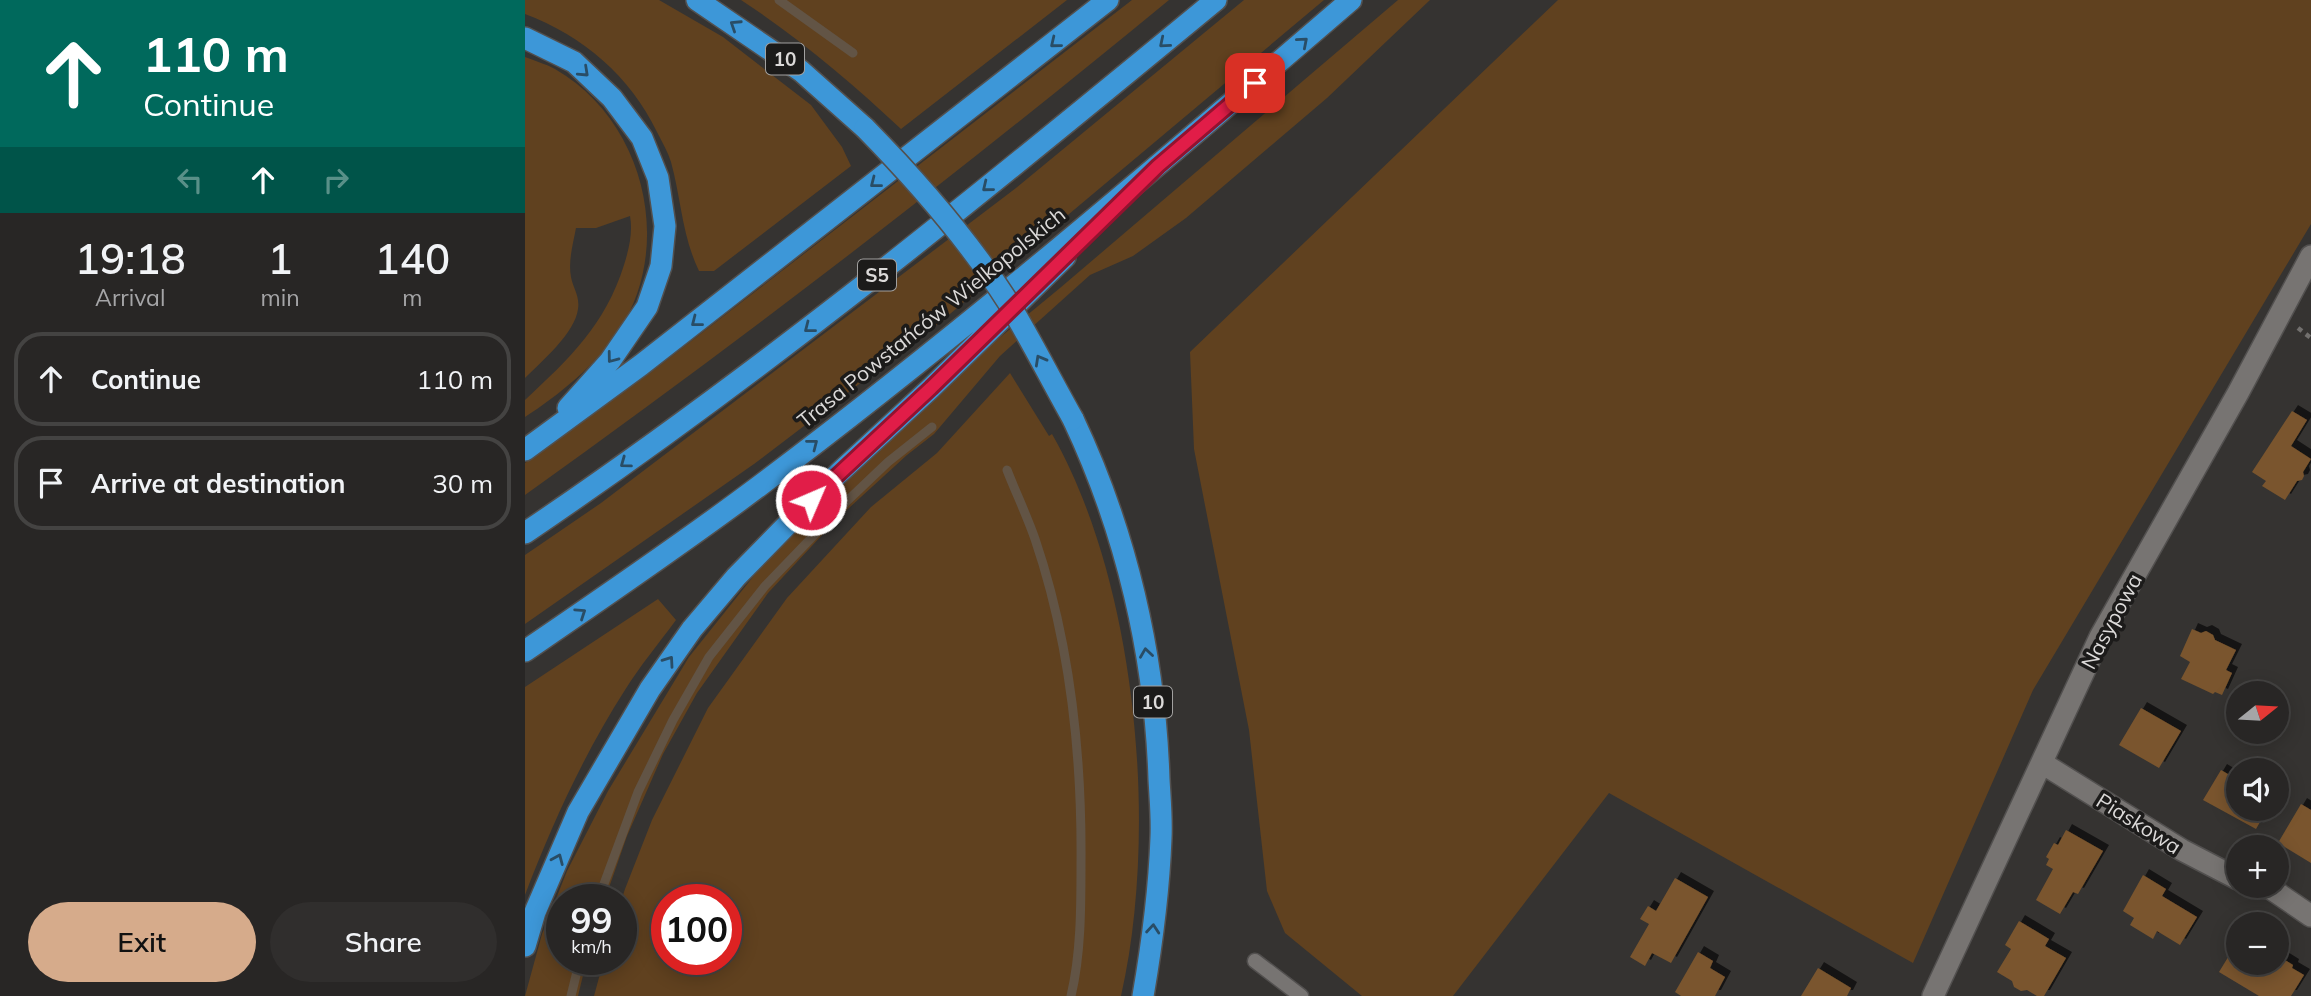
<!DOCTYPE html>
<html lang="en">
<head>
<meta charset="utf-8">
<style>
	:root { --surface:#282625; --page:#302e2d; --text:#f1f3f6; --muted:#a5a5a7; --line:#444342; --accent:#d6ab8b }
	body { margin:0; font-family:Mulish,sans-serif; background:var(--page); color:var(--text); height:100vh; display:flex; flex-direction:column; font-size:26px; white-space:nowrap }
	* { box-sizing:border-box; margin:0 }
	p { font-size:23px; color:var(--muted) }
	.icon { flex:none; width:38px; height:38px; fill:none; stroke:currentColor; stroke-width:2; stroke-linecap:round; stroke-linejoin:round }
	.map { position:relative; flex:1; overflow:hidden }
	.sheet { display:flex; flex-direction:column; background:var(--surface); width:525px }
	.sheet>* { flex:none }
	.hud { background:#00695c; color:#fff; overflow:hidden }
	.needle { width:46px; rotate:72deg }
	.tools { position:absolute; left:1701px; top:681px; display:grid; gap:14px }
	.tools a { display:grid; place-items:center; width:63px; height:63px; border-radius:50%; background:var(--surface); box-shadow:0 4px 18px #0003,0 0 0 2px var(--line); font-size:35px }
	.speed { position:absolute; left:21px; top:884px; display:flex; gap:14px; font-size:35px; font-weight:700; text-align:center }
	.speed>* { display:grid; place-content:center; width:91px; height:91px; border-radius:50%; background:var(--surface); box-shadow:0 4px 18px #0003,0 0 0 2px var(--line); line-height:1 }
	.speed small { font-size:18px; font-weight:400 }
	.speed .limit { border:10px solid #d22; background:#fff; color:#111 }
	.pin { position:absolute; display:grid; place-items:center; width:60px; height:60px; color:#fff; margin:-30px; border-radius:14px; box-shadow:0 4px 10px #0006 }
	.me { position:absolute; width:77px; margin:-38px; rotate:45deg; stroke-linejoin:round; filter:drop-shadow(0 0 5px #0008) }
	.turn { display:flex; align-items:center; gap:24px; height:147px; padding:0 28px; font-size:32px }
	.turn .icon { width:91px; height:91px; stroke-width:2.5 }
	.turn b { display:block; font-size:49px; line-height:60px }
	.lanes { display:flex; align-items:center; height:66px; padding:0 28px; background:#0003; justify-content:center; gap:35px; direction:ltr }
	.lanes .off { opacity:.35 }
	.eta { display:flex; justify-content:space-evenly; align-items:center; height:119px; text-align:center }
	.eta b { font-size:42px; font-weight:600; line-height:49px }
	.action { display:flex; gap:14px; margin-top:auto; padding:14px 28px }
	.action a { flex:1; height:80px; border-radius:42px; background:var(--accent); color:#111; font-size:28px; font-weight:600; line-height:80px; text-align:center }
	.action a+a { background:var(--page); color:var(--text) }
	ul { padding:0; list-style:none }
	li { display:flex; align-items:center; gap:21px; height:94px; margin:0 14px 10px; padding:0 14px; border:4px solid var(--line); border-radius:28px }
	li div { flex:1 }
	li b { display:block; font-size:26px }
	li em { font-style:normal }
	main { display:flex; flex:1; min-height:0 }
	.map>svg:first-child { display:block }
	.green { fill:#60411f; fill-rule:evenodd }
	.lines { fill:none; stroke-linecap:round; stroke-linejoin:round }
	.stream { stroke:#625445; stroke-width:9 }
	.building { fill:#7a552d; filter:url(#shadow) }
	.lane-casing { stroke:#52504f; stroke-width:17 }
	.street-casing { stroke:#52504f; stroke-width:24 }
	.highway-casing { stroke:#52504f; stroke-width:24 }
	.path { stroke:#72706e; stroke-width:4.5; stroke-dasharray:5 5; stroke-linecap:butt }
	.lane { stroke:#777472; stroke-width:14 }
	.street { stroke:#777472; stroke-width:21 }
	.highway { stroke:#3d97d8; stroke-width:21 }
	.highway-bridge-casing { stroke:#52504f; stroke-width:24; stroke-linecap:butt }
	.highway-bridge { stroke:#3d97d8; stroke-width:21 }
	.oneway { stroke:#294d66 }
	.route-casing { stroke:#92132f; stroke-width:18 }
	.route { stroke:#e11d48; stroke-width:12 }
	.labels { text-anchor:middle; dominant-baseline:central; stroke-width:7; stroke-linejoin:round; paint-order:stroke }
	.shield { fill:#1c1b1a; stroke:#a2a1a0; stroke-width:2 }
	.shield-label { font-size:19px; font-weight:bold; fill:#dcdad9 }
	.street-label { font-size:21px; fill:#dcdad9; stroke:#1c1b1a }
</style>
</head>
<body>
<main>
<section class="sheet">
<div class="hud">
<div class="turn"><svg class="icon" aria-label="ahead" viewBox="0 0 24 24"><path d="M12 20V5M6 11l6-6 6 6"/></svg><div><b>110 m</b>Continue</div></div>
<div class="lanes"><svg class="icon off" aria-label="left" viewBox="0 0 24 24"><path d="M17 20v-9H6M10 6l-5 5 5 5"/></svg><svg class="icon" aria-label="ahead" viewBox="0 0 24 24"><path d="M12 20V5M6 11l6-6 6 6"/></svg><svg class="icon off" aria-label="right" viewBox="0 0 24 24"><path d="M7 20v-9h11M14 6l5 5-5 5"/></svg></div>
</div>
<div class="eta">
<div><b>19:18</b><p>Arrival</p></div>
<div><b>1</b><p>min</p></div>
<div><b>140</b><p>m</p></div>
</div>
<ul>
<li><svg class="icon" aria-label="ahead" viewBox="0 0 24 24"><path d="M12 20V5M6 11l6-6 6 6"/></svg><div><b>Continue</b></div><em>110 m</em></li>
<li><svg class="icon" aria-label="arrive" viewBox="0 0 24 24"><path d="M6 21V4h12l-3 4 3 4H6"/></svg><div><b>Arrive at destination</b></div><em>30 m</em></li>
</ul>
<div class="action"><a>Exit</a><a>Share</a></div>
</section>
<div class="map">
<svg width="1786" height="996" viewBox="0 0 1786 996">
	<defs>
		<filter id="shadow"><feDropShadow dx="6" dy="-6" stdDeviation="0" flood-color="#0009"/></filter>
	</defs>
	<rect width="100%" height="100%" fill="#353331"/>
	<path class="green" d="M0,0H134L198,37L286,105L317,147L326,166L189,271H174C157,236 156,198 146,162C143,152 137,142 132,132C105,76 58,36 0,14Z
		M216,0H542L376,129C326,82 274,38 216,0Z
		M607,0H644C435,172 220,338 0,495V463L121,376Z
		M719,0H799L413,324L229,464L0,624V555L76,503L491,188Z
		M873,0H905L802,98L661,218L608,256L565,275L475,356L409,434L382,455L313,518L243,593L172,693L138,754L102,836L80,899L37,900V959H62L53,996H0L17,934L42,871L83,791L164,657L239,563L285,514L445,362L535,288Z
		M1033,0H1786V224L1508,690L1388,963L1084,793L928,996H837L760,933L742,891L724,730L669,449L665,352Z
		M0,57C10,61 21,64 30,69C119,120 150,244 94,331C71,365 34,395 0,417V400C45,358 80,325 99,265C104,249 108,232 105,216L71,228H51C48,244 43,261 46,277C48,288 55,296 53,309C50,333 17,361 0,378Z
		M485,373L524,436L527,434C612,583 634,830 596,996H69L79,959H96V901L100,889L127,820L183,708L262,598L346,507L412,453ZM142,900H201V959H142Z
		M133,599L151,620C134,643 115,666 100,690C59,754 27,824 0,895V687Z"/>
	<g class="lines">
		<path class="stream" d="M254,0L328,53
			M482,470C491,493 502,516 510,539C545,642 557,755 556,864C556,907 556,954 546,996
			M73,900L113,792L148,720L184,657L240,586L322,501L363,462L407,427
			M46,996L55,959"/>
	</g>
	<path class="building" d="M1767,411L1782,420L1766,446L1786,459L1778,472L1779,476L1777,480L1772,481L1760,500L1737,486L1741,481L1727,472Z
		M1667,629L1676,633L1681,631L1688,635L1690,640L1711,650L1701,670L1707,673L1697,695L1690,692L1688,694L1656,679L1665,662L1655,656Z
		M1616,708L1656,731L1634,768L1594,745Z
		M1696,770L1713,780V808H1743L1731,829L1678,800Z
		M1776,804L1786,810V863L1753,843Z
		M1541,830L1578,851L1553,894L1548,892L1535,914L1511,900L1528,869L1521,865L1524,859L1521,857L1529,843L1533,845Z
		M1618,875L1641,889L1637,896L1672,917L1655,945L1632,931L1628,939L1605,925L1609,918L1598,911Z
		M1150,878L1183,897L1146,963L1127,953L1120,966L1105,957L1124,924L1115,919L1123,906L1131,911Z
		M1494,921L1524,939L1520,946L1541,958L1519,996H1512L1502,990L1496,991L1489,987L1487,981L1472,972L1486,949L1480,945Z
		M1713,941V962H1752V955L1768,965L1767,968L1779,975L1766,996H1734L1694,972Z
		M1173,952L1188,961L1185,968L1200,977L1190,996H1156L1150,992Z
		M1293,968L1326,988L1322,996H1276Z"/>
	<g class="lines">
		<defs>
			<path id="lane" d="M730,961L776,996"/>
			<path id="street" d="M1517,763L1657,850L1713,879
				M1731,886L1745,888L1786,916
				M1408,996L1575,637L1713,393L1786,256"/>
			<path id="highway" d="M172,0L276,71L340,128
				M0,38L49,62L87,98L117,138L133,178L140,226L136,266L122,307L85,361L43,408
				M548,419C601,531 630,655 634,779C635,798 637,818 636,838C634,891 627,944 618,996
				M0,450L116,365L583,0
				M0,533C241,370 467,185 691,0
				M0,651C79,597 157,544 233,487C438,333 633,166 826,0
				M0,946L10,912L53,812L125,689L167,629L211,577L303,483L406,388L540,257"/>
		</defs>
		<use href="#lane" class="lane-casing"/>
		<use href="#street" class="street-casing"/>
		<use href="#highway" class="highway-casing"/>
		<path class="path" d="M1773,328L1786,338"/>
		<use href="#lane" class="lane"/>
		<use href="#street" class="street"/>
		<use href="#highway" class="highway"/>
		<defs>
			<path id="highway-bridge" d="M340,128C393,182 442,238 483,302C506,340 526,380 548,419"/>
		</defs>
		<use href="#highway-bridge" class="highway-bridge-casing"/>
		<use href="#highway-bridge" class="highway-bridge"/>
	</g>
	<defs><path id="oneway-chevron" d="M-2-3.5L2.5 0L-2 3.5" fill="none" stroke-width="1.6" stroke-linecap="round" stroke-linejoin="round" transform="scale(1.75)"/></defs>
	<g class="oneway">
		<use href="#oneway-chevron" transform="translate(210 25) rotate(-147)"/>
		<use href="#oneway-chevron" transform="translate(778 42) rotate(-41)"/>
		<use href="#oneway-chevron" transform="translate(530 43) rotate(141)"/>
		<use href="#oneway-chevron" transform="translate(639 43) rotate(140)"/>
		<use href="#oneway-chevron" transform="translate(59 72) rotate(43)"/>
		<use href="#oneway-chevron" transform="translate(350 183) rotate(142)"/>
		<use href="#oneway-chevron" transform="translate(462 187) rotate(141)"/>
		<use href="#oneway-chevron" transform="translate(171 322) rotate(142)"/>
		<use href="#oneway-chevron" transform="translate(284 328) rotate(142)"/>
		<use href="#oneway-chevron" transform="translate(87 358) rotate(127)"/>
		<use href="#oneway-chevron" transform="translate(515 360) rotate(-119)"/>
		<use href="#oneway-chevron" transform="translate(288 444) rotate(-38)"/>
		<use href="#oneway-chevron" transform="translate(100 463) rotate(144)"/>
		<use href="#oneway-chevron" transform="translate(56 613) rotate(-34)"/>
		<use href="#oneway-chevron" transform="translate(621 653) rotate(-98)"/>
		<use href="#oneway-chevron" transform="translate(144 661) rotate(-55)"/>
		<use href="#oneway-chevron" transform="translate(33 859) rotate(-67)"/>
		<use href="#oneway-chevron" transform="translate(628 929) rotate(-85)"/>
	</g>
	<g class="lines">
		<defs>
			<path id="route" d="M286,500L406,388L633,166L730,83"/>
		</defs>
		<use href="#route" class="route-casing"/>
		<use href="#route" class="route"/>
	</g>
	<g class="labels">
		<g class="shield">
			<rect x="241" y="43.5" width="38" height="31" rx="5"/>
			<rect x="333" y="259.5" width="38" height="31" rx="5"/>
			<rect x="609" y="686.5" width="38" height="31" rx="5"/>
		</g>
		<g class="shield-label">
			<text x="260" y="59">10</text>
			<text x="352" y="275">S5</text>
			<text x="628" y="702">10</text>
		</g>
		<g class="street-label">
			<text transform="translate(406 317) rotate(-39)">Trasa Powstańców Wielkopolskich</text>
			<text transform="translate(1586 621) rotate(-62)">Nasypowa</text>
			<text transform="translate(1614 823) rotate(32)">Piaskowa</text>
		</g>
	</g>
</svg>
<div class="tools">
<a><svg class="needle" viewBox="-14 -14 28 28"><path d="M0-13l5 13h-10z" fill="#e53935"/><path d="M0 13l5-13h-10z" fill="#a5a5a7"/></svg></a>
<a><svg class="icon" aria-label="sound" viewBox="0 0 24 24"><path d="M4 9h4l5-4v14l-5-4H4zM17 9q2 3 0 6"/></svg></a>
<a>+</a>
<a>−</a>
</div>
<div class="speed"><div>99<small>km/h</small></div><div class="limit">100</div></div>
<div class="pin" style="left:730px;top:83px;background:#d93025"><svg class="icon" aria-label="arrive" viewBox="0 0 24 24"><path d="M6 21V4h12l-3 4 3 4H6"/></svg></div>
<svg class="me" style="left:286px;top:500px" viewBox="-20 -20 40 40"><circle r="17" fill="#e11d48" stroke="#fff" stroke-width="3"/><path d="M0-11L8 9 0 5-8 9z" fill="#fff"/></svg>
</div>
</main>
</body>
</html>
